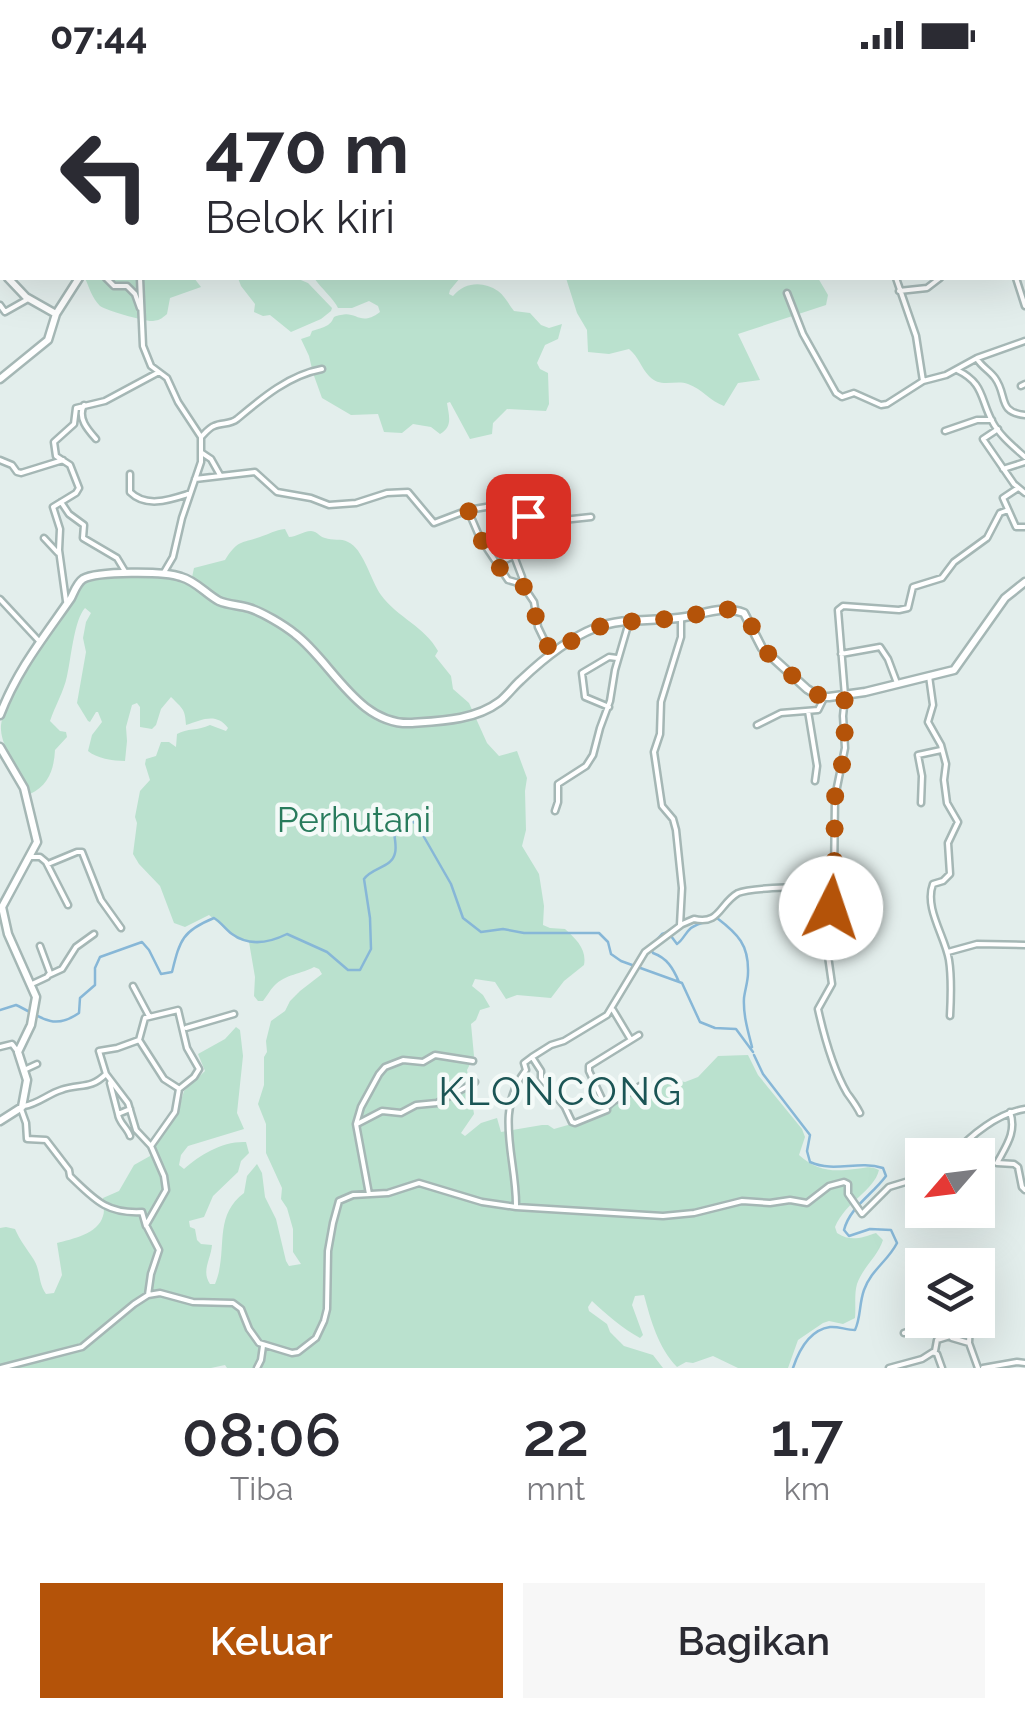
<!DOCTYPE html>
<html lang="id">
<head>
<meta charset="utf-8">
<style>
	:root { --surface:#fff; --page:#f7f7f7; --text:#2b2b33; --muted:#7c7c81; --accent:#b45309 }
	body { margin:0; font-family:Raleway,sans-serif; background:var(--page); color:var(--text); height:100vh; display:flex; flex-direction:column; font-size:38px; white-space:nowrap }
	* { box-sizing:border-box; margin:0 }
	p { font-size:32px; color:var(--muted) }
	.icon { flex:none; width:55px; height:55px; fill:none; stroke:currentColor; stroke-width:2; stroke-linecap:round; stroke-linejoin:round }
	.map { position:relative; height:1298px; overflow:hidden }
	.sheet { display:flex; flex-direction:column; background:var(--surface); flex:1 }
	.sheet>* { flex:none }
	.banner { position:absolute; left:0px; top:0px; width:1025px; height:210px; box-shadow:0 10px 40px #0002; background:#fff; color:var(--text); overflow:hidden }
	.needle { width:65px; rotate:242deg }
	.buttons { position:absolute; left:905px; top:1068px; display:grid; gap:20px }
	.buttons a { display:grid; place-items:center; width:90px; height:90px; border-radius:0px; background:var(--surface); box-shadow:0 10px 40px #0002; font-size:50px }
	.pin { position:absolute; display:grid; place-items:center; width:85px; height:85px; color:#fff; margin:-42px; border-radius:20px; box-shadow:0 5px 15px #0006 }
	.me { position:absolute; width:110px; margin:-55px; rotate:4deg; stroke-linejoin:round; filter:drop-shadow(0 0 8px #0008) }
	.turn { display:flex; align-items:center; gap:35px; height:210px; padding:0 40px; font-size:45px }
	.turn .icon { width:130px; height:130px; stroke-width:2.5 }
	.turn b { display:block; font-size:70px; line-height:85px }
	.eta { display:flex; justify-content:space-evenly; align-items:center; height:170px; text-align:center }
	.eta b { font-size:60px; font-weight:600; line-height:70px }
	.action { display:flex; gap:20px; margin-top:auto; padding:20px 40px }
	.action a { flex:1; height:115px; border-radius:0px; background:var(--accent); color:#fff; font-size:40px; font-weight:600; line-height:115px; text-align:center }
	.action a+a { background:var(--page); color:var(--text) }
	.status { display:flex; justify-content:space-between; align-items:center; height:70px; padding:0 50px; background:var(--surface); direction:ltr }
	.status svg { height:28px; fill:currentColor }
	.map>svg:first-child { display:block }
	.green { fill:#bae1ce }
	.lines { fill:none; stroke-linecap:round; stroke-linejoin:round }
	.stream { stroke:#87b7d7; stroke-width:2.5 }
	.minor-casing { stroke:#a5b7b5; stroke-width:9 }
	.tertiary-casing { stroke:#a5b7b5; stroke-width:11 }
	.minor { stroke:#fff; stroke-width:4 }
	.tertiary { stroke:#fff; stroke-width:6 }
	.route { stroke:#b45309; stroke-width:18; stroke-dasharray:0 32.4 }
	.labels { text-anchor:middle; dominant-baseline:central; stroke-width:9; stroke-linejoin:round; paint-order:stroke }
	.park-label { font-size:35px; fill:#287b5c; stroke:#f4faf8 }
	.quarter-label { font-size:40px; letter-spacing:2.5px; fill:#1b5555; stroke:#f4faf8 }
</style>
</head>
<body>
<div class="status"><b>07:44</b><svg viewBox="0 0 49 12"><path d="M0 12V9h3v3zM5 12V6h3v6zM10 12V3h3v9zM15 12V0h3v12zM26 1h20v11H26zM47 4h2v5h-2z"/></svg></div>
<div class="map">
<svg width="1025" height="1298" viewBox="0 0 1025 1298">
	<rect width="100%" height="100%" fill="#e3eeec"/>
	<path class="green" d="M398,0H910V2H397Z
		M85,208H194L201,217L170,228L167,244C161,249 160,250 153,251C146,252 105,240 100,236C92,228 89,217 85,208Z
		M238,208H296L308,213L332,238L331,241L321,249L291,262L270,245L263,246L254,242L255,234L241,216Z
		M314,208H460L450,220L449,224L453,226C465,212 483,211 498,221C505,226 509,235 514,241L530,243L541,255L549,258L562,254L558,269L545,275L537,293L540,299L548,303L549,334L546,341L507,339L493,353L492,364L470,369L450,332L447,333C449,346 453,357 440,364L431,357L413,354L402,363L384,362L378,344L351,345L322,328L313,303L309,286L301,269L310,266L312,261C317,259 323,258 328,255C337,248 329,247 341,245C357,241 360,257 380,242L378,236L369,231L352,238H338C334,229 321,218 314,208Z
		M566,208H818L828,225L826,235L738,264L760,310L738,313L724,336C710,331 702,319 688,314C675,309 661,319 649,306C641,298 639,287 629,279L609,284L588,282L587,260L577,243Z
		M285,459L289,467C297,467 303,461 311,461C319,462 318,466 325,468C332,471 341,468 348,472C363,478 371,511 381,525C397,547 425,557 438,581L435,586L451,606L453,619L469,633L487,673L499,686L517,681L527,708L525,721L526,760L522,776L539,804L544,836L543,855L550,858L565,859C576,869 587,879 584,895L564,911L551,928L517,925L506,929L495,912L475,909L472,916L483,925L490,937L480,940L476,950L471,954L474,986L467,1000L474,1044L461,1063L465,1066L481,1053L497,1048L501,1062L542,1055H548L554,1059L606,1044C614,1030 632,1027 646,1014L658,1018L676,1010L685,1012L698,1007L718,986L748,985L758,1005L802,1059L805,1067L799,1085C817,1101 832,1102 855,1099C866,1098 869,1095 879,1100C874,1121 846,1131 835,1157L837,1163C851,1172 861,1168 876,1163L883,1170C878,1186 863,1197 857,1214C854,1224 856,1237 855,1248L843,1254L829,1251L823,1253L798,1270L788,1298H738L713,1286L693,1293L686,1292L677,1297C658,1277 651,1251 644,1225L635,1226L632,1235L643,1265L640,1268C623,1259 606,1244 592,1231L588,1237L589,1241L607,1254L610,1262L624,1276L653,1285L663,1298H227L225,1295L211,1298H0V1158L6,1157L15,1159C20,1171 28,1180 34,1190C41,1202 38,1213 46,1224L54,1223L62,1205L57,1173C72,1169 98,1164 103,1146C105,1141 103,1134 103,1128L119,1121L134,1095L150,1086L178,1041L184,1021L205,1001L198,984L225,969L236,957L240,960L243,986L237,1043L244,1059L188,1076L181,1085L179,1095L184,1099C200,1085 222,1071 246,1072L249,1083L241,1091L238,1102L213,1126L204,1147L189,1151L190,1157L195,1159L197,1170L201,1174L212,1175C211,1189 201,1201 210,1214H215C229,1181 212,1147 244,1123L247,1106L257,1094L262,1103L265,1127L276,1149L286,1191L289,1196L301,1194L293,1182V1159L287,1138L281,1129L282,1118L266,1083V1054L258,1034L264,1015V987L267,982L266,971L271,951L285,941L290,931L300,921L322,904L319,899L314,897C302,904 285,904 274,916C270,920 267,926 263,931H258L254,926L255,907L249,872L237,869L209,845L185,857L174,853L160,816L139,794L133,784L137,753L135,747L140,721L150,710L145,694L146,689L156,686L161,672H169L176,677L177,664C187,658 198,661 210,655L226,661L228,658C216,642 202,650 186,655C185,639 183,639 171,627L161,639L156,655L152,659L140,657V637L137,633L132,635L126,657L127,671L125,691C113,691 96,688 88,681L92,665L102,652L98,642H96L90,652L88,651L77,633L86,582L83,568L86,552L91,543L85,538C74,550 71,589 67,606C64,621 55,636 50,651L60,661L66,662L67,667L55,680C54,699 49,715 30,724C22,706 2,679 1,660C0,626 63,541 83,511C118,505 158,499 191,512L194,498L225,490C238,470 240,474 260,467C269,464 275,460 285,459Z"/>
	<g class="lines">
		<path class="stream" d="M679,912C673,898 667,888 653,883L650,877L662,864L668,862L677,874C683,870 685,863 691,858C699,852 708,852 717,848C738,864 749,875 748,903C748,911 745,920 744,928C743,945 748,961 752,977
			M0,940L16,935C42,947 53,961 79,943L80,928L95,915V898L100,887L142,872L149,880L161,904L172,902C180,870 182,861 214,848C221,852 225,859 232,864C250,877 269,873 287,864L327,882L348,900H360L371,879L370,848L364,809C372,797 392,798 395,783C397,776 394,764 393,757L401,749L416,753L451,814L463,848L481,862L503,859L524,863H599L608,872L611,884L621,891L682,913L700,952L715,958L736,959L753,982
			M754,985L763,1004L810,1065L807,1081L810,1092C835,1103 857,1090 883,1098L886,1106C872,1125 850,1137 844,1160L849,1166L870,1159L891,1160L897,1173C888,1191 871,1200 864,1220C859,1234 861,1247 855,1260C846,1260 838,1256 830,1257C809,1260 799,1280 793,1298"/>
		<defs>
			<path id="minor" d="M186,0V2
				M459,0L460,2
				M976,0V2
				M146,2L149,0
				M296,2V0
				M1022,120L1025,119
				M106,208L114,216H127L135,224L140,238
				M140,208L143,276L151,296L167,308L178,332L201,367V392L182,448L173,487L163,504
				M896,208L916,266L923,311
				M1016,208L1025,236
				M899,221L927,218L940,208
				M787,223L803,264L836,323L842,327L854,323L881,335L887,334L923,311L946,305L977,288L1025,271
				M0,235L5,242L28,229
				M977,289C982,297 990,301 995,308C1008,326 997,342 1025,345
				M957,300C984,313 980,328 992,351C999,365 1014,377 1025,387
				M1021,316L1025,314
				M84,335C77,348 88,360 96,369
				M998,359L983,369L1014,414L1025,423
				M945,361L977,350H992
				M201,367C204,364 210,357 214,356C222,352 230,355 237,349C262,328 289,305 322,299
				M202,383L211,389L220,405
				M0,390L12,395L17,402L21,403L63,390
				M1003,399L1025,392
				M130,404V422C146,438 169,430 188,424
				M195,409L255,402L277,422L311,428L329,435L356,433L387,423L408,422L434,453L468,440L480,468L508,510L522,514L534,532L538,557L551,584
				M1018,418L1003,428L1016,457H1025
				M61,432L69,444L84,455L83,468L117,488L126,503
				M468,440L504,434L537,451L544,452L591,447
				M44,468L58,483
				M498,493L514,486L522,507V514
				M0,529L39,571
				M66,531L59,480L60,459L53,437L76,423L79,418L70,395L56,386L54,372L74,354L76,338L105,331L159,302
				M681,549V567L661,632L660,664L654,682L662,736L673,749L676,760L682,818L680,855L694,849C720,855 719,834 738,823C751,817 818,816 833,818
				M841,584L880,577L888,589L897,613
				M929,606L933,635L928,652L941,675L946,694L944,710L947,733L958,752L948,773L950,804L943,811L933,814C924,838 945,866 949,890C952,909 951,928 950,946
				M609,637L585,627L582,603L609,587L617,588
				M808,641L817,696L815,711
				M757,655L781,643L818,640L824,628
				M921,733L922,706L918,685L941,680
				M555,741L558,732V714L586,696L593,685L600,658L610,631L615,600L629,552
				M31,787H40L46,792L68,835
				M48,794L77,782H82L101,830L121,858
				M948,882L977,874L1025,875
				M49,905L62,899L76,877L94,864
				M32,914L47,907L50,903L40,876
				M133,916L149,946
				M613,940L631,970
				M186,958L234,944
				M139,970L145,948L178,940L187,978L199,999L194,1007L179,1019L175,1042L151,1076L164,1106L166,1120L146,1155L159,1180L151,1204L148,1225
				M0,977L12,974L18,982
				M532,987L551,975L564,971L607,945L645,882L681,855
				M24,1000L37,994
				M110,1013L118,1044L130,1039
				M24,1036C38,1034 48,1024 61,1020C80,1013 90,1020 106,1004
				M607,1037C616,1026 630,1025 640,1016
				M21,1039L26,1053L27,1069L46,1070L69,1100L70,1106C94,1129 106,1144 142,1142L146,1156
				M1010,1042C1017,1062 1006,1076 997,1093L1014,1094L1018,1097L1022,1117L1025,1120
				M860,1043C856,1035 852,1030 847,1023C833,999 824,966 818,939L832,914L827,879L834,812L835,727L845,678L843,646L845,626L838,540L843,536L899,540L908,538L913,517L942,508L954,492L987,468L1000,443L1008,440
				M118,1044C119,1053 127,1057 130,1066
				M357,1054L382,1041L401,1043L416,1035L437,1033L475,1012
				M151,1076L136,1060L128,1033L106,1004L99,981L117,978L139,970L164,1009L178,1018
				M953,1085C971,1065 998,1043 1025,1039
				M978,1108L986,1110L990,1117L989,1147
				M369,1124L356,1054L361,1037L379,1004L385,997L403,990L423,992L435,985L473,991
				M516,1137C517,1089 493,1042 526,1000L524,993L532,987L541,1001V1008L565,1037L572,1052L575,1053L607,1040L589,1001V996L639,965
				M904,1263L922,1257L943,1256L952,1268L969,1273L978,1298
				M969,1273L970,1250
				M935,1281L937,1270L950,1266
				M1,1298L82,1277L134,1234L148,1225L160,1223L193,1232L233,1233L241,1239L249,1259L259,1273L292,1283L298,1282L316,1268L324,1251L327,1239L328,1181L333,1153L339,1131L353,1125L388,1123L419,1113L482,1132L516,1137L663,1146L694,1143L742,1131L770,1133L790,1130L807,1133L829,1116L844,1112L848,1114V1124L862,1144L889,1117L922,1107
				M257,1298L261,1290L263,1276
				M889,1298L922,1289L933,1282L937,1284L942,1298
				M983,1298L1017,1292L1025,1293"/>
			<path id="tertiary" d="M913,0V2
				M1022,43H1025
				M0,171L2,183
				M56,244L79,208
				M0,309L48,270L56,244L26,227L8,208
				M0,645C17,600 44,567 71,528C74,522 77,513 83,509C97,501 165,501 181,507C196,511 206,524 219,531C228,535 239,535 249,538C262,542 284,555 295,564C332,592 358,656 412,653C441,651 475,650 499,632C507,626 513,617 521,610C542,590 567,569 595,558C620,548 651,551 678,548C701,546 721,534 744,543L762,578L807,619L820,627H829L865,622L954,600L1005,528L1025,512
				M0,677L24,718L37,772L2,837L8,864L36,927L31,955L18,982L27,1010L22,1037L0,1051"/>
		</defs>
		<use href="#minor" class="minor-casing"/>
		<use href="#tertiary" class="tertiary-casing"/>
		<use href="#minor" class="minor"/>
		<use href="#tertiary" class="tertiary"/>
	</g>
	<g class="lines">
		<path class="route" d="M528,446L504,434L468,440L480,468L508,510L522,514L532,529L538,557L552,584L585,562L610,553L682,548L718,539L738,540L747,546L762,578L807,619L824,628L845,626L843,646L846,676L835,727L834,812L831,838"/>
	</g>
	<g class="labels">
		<g class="park-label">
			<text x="354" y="749">Perhutani</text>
		</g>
		<g class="quarter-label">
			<text x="561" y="1020">KLONCONG</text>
		</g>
	</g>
</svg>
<div class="buttons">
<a><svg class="needle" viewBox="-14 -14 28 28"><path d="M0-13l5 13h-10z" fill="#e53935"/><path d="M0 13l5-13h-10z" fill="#7c7c81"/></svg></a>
<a><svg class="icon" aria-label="layers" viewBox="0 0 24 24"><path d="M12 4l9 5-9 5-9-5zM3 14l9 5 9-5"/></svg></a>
</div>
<div class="pin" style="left:528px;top:446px;background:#d93025"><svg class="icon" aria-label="arrive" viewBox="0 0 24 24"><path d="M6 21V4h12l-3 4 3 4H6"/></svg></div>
<svg class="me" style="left:831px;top:838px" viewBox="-20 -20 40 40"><circle r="19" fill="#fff"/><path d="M0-13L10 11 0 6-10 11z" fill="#b45309"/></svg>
<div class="banner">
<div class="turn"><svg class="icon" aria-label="left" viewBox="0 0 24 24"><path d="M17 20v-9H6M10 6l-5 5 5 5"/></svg><div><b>470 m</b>Belok kiri</div></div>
</div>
</div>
<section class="sheet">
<div class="eta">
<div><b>08:06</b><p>Tiba</p></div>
<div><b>22</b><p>mnt</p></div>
<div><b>1.7</b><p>km</p></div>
</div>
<div class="action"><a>Keluar</a><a>Bagikan</a></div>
</section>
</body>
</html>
